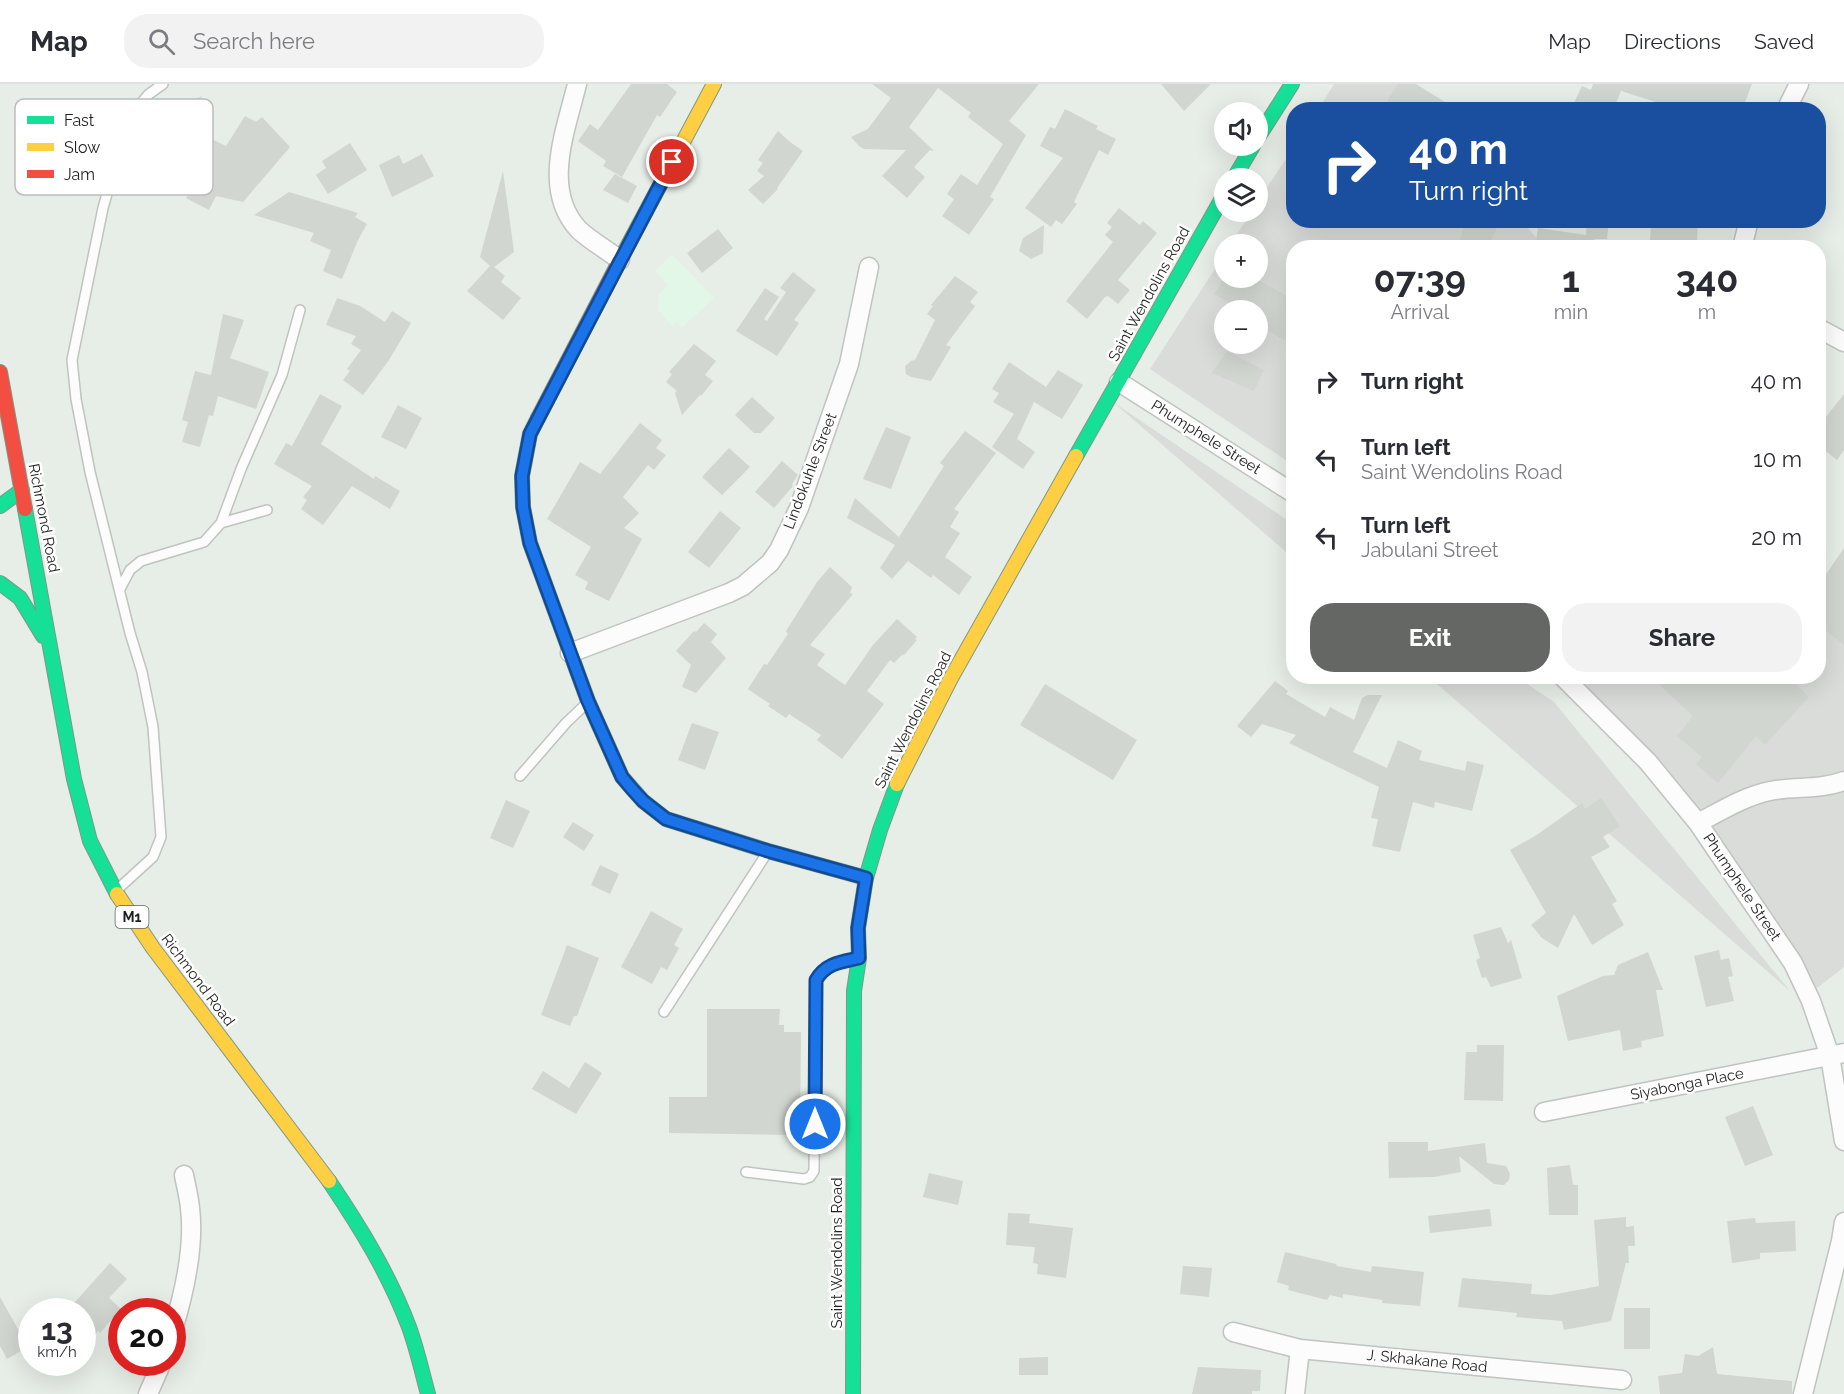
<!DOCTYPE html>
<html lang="en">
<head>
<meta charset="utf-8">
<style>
	:root { --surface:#fff; --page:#f2f2f3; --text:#2b2b33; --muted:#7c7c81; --line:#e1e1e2; --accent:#656765 }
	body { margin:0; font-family:Raleway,sans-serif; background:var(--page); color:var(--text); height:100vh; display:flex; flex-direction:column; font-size:22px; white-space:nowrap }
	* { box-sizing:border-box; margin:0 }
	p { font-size:20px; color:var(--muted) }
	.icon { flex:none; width:33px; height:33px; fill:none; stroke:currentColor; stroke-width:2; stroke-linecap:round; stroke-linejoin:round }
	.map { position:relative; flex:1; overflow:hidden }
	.sheet { position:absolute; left:1286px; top:156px; width:540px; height:444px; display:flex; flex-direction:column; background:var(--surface); border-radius:24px; box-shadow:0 6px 24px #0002 }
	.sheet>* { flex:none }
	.hud { position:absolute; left:1286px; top:18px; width:540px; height:126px; border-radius:24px; box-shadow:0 6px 24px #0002; background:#1a4fa0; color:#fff; overflow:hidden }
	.buttons { position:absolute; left:1214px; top:18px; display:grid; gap:12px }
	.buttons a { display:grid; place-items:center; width:54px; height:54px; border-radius:50%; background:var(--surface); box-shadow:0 6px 24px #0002; font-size:30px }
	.speed { position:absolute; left:18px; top:1214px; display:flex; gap:12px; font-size:30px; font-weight:700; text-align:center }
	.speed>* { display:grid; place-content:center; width:78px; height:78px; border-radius:50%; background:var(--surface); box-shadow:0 6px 24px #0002; line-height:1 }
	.speed small { font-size:15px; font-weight:400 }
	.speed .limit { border:9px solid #d22; background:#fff; color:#111 }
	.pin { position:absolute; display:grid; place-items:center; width:51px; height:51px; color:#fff; margin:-26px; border:3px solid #fff; border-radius:50%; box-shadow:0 2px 6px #0007 }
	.me { position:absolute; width:66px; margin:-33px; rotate:0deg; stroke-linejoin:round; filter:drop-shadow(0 0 4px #0008) }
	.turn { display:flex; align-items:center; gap:21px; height:126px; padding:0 24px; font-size:27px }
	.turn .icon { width:78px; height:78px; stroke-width:2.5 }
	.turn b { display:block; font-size:42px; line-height:51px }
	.eta { display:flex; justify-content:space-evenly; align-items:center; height:102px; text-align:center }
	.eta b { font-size:36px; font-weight:700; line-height:42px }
	.primary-button { display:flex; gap:12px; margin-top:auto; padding:12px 24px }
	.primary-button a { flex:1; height:69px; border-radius:24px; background:var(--accent); color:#fff; font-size:24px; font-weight:700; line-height:69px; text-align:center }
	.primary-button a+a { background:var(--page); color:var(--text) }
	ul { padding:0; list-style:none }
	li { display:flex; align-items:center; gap:18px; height:78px; padding:0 24px }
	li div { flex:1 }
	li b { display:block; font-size:22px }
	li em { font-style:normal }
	header { display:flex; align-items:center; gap:36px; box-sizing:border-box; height:84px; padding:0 30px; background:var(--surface); border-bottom:2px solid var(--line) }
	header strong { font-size:28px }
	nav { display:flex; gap:33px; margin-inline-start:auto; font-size:21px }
	.search { width:420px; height:54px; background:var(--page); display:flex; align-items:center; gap:15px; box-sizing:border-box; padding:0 21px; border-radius:24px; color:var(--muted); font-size:22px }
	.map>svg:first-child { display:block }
	.residential { fill:#d9dcd9; fill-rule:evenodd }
	.education { fill:#e2f7e8 }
	.building { fill:#d1d6d0 }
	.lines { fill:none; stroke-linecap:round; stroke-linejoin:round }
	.lane-casing { stroke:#c0c3c0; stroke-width:12 }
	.street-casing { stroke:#c0c3c0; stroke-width:21 }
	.fast-casing { stroke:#7e9888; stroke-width:16 }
	.slow-casing { stroke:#7e9888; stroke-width:16 }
	.jam-casing { stroke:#7e9888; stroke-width:16 }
	.lane { stroke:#fbfcfb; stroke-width:9 }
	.street { stroke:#fbfcfb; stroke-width:18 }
	.fast { stroke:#16e098; stroke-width:14 }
	.slow { stroke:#ffcf43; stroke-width:14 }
	.jam { stroke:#f24e42; stroke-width:14 }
	.route-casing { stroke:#114b97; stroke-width:15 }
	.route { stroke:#1a73e8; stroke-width:10 }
	.labels { text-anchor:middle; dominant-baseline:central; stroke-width:5; stroke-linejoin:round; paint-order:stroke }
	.shield { fill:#fff; stroke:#626262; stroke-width:1.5 }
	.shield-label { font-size:14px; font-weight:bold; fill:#1f1f1f }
	.street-label { font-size:15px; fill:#1f1f1f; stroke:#fff }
	.key { fill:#fff; stroke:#bcbcbc; stroke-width:1.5 }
	.key-label { font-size:16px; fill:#1f1f1f }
</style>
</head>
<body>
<header>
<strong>Map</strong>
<div class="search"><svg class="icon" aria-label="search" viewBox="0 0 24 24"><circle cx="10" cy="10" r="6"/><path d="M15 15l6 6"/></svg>Search here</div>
<nav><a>Map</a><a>Directions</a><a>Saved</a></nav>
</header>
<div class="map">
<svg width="1844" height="1310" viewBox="0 0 1844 1310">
	<rect width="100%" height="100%" fill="#e7ede7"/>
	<path class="residential" d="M1334,0H1411L1432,26H1318Z
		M1293,64V136L1522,137L1544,163L1293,164V381L1150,285L1224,171V194H1257V160H1230L1252,128H1257V119ZM1224,226H1257V260H1224Z
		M1113,318L1293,440V474Z
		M1818,500L1844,532V883L1817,904L1573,593L1818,592Z
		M1429,593H1517L1554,618L1790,907Z"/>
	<path class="education" d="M672,170L714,214L682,244L677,238L672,242L658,226L659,210L668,201L655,187Z"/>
	<path class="building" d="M631,0H667L677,8L660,33L657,31L622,93L603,82L606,77L578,57L590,40L598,46Z
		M872,0H1039L1009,37L1026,51L990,113L994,115L969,151L942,132L954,115L947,110L961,90L977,101L1003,60L968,33L971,29L938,4L909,43L934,67L930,66L914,83L925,93L907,114L882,92L906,66L864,65L859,62L851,53L868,45L891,14Z
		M1161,0H1211L1184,27Z
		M1398,0H1416L1458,26H1401L1387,17Z
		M1593,0H1752L1742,26H1681L1621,7L1613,26H1590L1574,19L1582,2L1591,6Z
		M202,12L193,44L178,34L179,22Z
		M1065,25L1098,42L1096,45L1116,55L1108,71L1099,66L1074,118L1077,120L1062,140L1056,136L1051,143L1025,124L1063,74L1040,62L1050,43L1055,45Z
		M245,32L256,38L262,33L290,63L243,118L216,112L209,126L186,114L199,88L190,84L192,78L185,75L197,48L226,62Z
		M778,47L790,58L803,67L777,104L778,105L763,120L748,106L764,92L757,87L763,79L758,76Z
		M350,59L367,86L328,110L316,91L326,84L322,77Z
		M422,70L434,92L392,113L379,81L399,71L403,80Z
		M503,87L514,168L494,183L505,192L501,198L521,214L503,236L467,207L490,182L480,173Z
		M615,90L637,102L628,119L603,106Z
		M289,108L358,129L355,133L367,140L358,156L342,195L323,187L331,166L310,157L314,149L254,131Z
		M1119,124L1140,141L1143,137L1157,149L1118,196L1130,206L1118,220L1108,212L1105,213L1087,235L1066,217L1113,158L1105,151L1112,143L1107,139Z
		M1465,136H1500L1488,164H1458Z
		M1587,136H1609L1607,155H1595L1594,164H1535L1538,144L1586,151Z
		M1651,136H1698L1697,159L1650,158Z
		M1044,141L1043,169L1031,175L1019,167L1023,154Z
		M718,145L733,164L702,189L687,169Z
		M793,188L816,206L794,236L799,239L777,272L736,247L765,204L779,213L764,235L767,237L786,208L780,204Z
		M955,192L978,208L970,218L975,222L946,261L951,263L931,297L911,293L906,290L905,282L911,277L915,276L935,236L927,230L933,222L931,221Z
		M1225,194H1254L1293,215V261L1262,243L1265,238L1257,233V226H1244L1214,210Z
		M337,214L360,222L385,238L392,227L411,239L389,276L363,311L343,296L350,287L347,285L361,266L351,260L356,252L326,241Z
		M223,230L244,236L230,274L269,288L256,325L218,312L213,332L209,331L200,363L182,358L188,338L182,336L195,287L211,291Z
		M694,260L716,277L705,291L713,297L701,312L700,311L682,331L675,309L677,307L666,298L672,290L669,288Z
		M1227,267L1264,286L1254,307L1212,289Z
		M1009,278L1046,303L1058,286L1083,301L1062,335L1034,318L1017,355L1035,368L1023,385L992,363L1014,330L993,318L999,309L992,305Z
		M320,310L342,322L321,360L374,395L375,392L400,407L390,425L352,402L323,441L301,425L307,416L303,413L312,402L274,380L286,359L292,362Z
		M1844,310V366L1837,376L1818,361L1826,351L1818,345V343Z
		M752,313L775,334L761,349H754L735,331Z
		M398,321L422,334L406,365L381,353Z
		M640,339L662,356L656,364L666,371L654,386L648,381L623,413L639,429L624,444L642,455L609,517L585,505L588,498L575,491L591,463L547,435L580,378L600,390Z
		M886,343L911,353L891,405L863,395Z
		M965,347L996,369L954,425L959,428L950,443L960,449L945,473L972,493L959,511L933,491L931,494L908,477L892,495L880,484L895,461L847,434L855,414L899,453L944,382L940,379Z
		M729,364L750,383L722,411L702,393Z
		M782,377L798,391L792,400L793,402L774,424L755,408Z
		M720,427L741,444L709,484L688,468Z
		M1844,464V561L1818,540V502Z
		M830,483L852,503L850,509L853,510L810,561L825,570L817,581L845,601L873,561L897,535L917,553L915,555L917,556L904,571L903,570L894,579L890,576L867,607L884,620L842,675L817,656L821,651L789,630L786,634L768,622L770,620L748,605L764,580L767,581L788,550L786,547L817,498Z
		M704,539L717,550L711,558L726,574L696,609L682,603L691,581L676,567L694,547L696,548Z
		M1650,592H1787L1809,613L1765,661L1756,652L1718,699L1696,680L1702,673L1677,652L1693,632Z
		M1275,597L1288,607L1286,610L1325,633L1330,623L1354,636L1362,614L1368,611H1382L1353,668L1387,684L1398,656L1422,667L1419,676L1465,687L1467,677L1484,681L1472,727L1435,718L1434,724L1413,718L1400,768L1372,762L1378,735L1371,734L1379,703L1289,659L1296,651L1262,640L1251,653L1237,642Z
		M1045,600L1137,656L1113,696L1020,641Z
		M692,639L719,648L705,686L678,676Z
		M1601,714L1620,742L1603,753L1610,763L1591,773L1617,817L1612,820L1624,841L1592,861L1574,830L1558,864L1542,854L1531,841L1546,829L1510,766L1535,752L1582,719L1585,725Z
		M506,716L530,727L513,764L490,754Z
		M573,738L594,751L584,767L563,753Z
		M600,781L619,790L610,810L591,801Z
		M651,827L683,845L674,861L679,864L667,886L661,883L652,900L621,883Z
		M1501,843L1508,859L1511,856L1522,894L1491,903L1486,893L1482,894L1476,876L1480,874L1473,851Z
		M567,861L599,874L577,932H574L570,942L541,931Z
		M1719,866L1721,876L1729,874L1733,892L1728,893L1734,917L1706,923L1694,872Z
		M1648,868L1663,906H1656L1664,952L1641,957L1642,963L1623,967L1620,946L1568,957L1557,912L1603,892L1614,891L1618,881Z
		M707,925H780L779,941H784V948H801L800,1051L669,1049V1013H707Z
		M1477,961H1504L1503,1017L1464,1016L1466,968H1477Z
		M585,978L602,989L576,1030L532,1005L543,987L569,1004Z
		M1753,1022L1773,1071L1745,1082L1725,1033Z
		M1388,1058H1428V1067L1485,1059L1487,1079L1506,1082L1510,1090L1509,1096L1504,1101L1494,1100L1459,1072L1461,1088L1434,1093L1389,1094Z
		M1570,1081L1573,1101H1578V1131H1549L1547,1084Z
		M929,1089L963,1097L958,1121L923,1113Z
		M1490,1125L1492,1142L1430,1149L1428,1132Z
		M1008,1129L1030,1130L1029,1139L1073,1144L1066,1194L1037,1190L1038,1180L1033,1179L1035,1163L1006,1161Z
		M1626,1133V1143L1634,1142L1635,1162H1628L1629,1179H1626L1611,1237L1564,1246L1562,1237L1516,1233L1517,1229L1458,1223L1462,1194L1532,1200L1531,1210L1551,1211L1599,1202L1594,1136Z
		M1755,1134L1756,1139L1795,1137L1796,1167L1760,1169V1175L1732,1179L1727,1137Z
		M1285,1168L1336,1180L1337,1182L1371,1188L1372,1182L1424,1188L1420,1222L1382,1219V1216L1343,1210V1214L1330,1211L1327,1216L1288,1206L1289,1202L1277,1198Z
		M110,1179L127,1195L109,1214L121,1225L100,1249L98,1247L82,1265V1227H67Z
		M1183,1182L1212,1184L1209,1213L1180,1210Z
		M0,1213L28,1263L7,1275L0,1262Z
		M1624,1224H1650V1265H1624Z
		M1713,1263L1717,1290L1792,1297V1310H1660L1658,1292L1682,1289L1685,1270L1698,1272Z
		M1048,1273V1291H1019V1274Z
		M1198,1283L1261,1286L1260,1307H1252V1310H1192Z"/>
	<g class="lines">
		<defs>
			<path id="lane" d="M221,439L267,426
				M120,505L130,486L141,477L204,458L221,439L241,385L282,291L300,226
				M520,692L566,639L587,619
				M119,804L153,773L161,753L153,643L142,588L130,549L90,388L76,315L72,276L103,124L120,64L138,23L149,10L163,0
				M664,928L767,769
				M746,1088L804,1095L810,1093L814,1087L816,896C826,879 839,879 857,874"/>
			<path id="street" d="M577,0C566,46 541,106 579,146C591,157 607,166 620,176
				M1786,26L1799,0
				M1742,164L1749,136
				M1818,244L1844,258
				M1119,298L1293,409
				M570,569L729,509L743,502L770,479L779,466L799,424L849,280L869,183
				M1562,592L1648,678L1698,739L1793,879L1811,917L1830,972L1844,1057
				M1698,739C1721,727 1745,712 1770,707C1795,702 1820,706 1844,697
				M1544,1028L1844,969
				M1233,1248L1300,1265L1622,1296
				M172,1249C184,1210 195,1164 190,1124C189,1113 186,1102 184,1091
				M148,1310L162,1278
				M1295,1310L1300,1265
				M1803,1310L1841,1157L1844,1138"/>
			<path id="fast" d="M1257,55L1292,0
				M1234,94L1253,62
				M538,334L530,350L522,392L523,423L530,459L588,617L622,693L643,717L666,735L768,767L866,794
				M1076,372L1224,111
				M0,422L22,406
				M25,425L74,695L90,757L117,810
				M0,499L20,514L43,552
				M329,1097C360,1143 389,1190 409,1243C417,1265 422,1288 428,1310
				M853,1310L854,907L859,874L858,844L866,794L880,746L897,700"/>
			<path id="slow" d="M619,178L714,0
				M897,700L951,594L1076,372
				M117,810L153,864L329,1097"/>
			<path id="jam" d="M0,288L25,425
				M538,334L619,178"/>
		</defs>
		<use href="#lane" class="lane-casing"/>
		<use href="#street" class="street-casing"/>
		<use href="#fast" class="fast-casing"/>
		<use href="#slow" class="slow-casing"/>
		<use href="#jam" class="jam-casing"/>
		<use href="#lane" class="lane"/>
		<use href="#street" class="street"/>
		<use href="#fast" class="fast"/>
		<use href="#slow" class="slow"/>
		<use href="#jam" class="jam"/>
	</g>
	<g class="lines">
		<defs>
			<path id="route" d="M672,78L530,350L522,392L523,423L530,459L588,617L622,693L632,705L643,717L666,735L768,767L866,794L858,844L859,874C841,878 826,879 816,896L815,1040"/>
		</defs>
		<use href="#route" class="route-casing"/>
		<use href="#route" class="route"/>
	</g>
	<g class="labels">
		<rect class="shield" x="115.5" y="822" width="33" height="22" rx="4.5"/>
		<g class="shield-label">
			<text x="132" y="833">M1</text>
		</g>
		<g class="street-label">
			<text transform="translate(1149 210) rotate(-61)">Saint Wendolins Road</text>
			<text transform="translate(1206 353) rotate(32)">Phumphele Street</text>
			<text transform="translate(810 387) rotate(-69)">Lindokuhle Street</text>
			<text transform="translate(44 434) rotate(79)">Richmond Road</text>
			<text transform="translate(913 636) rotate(-63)">Saint Wendolins Road</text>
			<text transform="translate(1742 803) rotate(56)">Phumphele Street</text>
			<text transform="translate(198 896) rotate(53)">Richmond Road</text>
			<text transform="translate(1687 1000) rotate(-11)">Siyabonga Place</text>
			<text transform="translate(837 1169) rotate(-90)">Saint Wendolins Road</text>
			<text transform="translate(1427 1277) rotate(6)">J. Skhakane Road</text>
		</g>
	</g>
	<rect x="15" y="15" width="198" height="96" rx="9" class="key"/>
	<rect x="27" y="32" width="27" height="8" fill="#16e098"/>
	<rect x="27" y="59" width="27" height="8" fill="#ffcf43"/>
	<rect x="27" y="86" width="27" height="8" fill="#f24e42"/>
	<g class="key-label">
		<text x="64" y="42">Fast</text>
		<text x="64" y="69">Slow</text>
		<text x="64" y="96">Jam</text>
	</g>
</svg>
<div class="buttons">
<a><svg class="icon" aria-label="sound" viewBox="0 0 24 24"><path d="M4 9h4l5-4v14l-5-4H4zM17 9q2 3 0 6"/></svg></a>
<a><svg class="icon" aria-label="layers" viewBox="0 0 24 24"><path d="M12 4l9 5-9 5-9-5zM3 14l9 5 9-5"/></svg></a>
<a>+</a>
<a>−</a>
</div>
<div class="speed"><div>13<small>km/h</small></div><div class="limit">20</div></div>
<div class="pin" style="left:672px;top:78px;background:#d93025"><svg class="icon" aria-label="arrive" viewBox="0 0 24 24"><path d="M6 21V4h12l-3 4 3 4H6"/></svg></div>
<svg class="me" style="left:815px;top:1040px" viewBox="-20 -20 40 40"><circle r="17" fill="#1a73e8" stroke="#fff" stroke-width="3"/><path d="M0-11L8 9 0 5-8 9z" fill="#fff"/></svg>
<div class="hud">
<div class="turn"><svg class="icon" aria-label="right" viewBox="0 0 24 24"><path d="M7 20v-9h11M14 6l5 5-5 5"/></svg><div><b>40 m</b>Turn right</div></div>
</div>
<section class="sheet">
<div class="eta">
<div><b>07:39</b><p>Arrival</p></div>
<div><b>1</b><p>min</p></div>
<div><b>340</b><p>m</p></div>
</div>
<ul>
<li><svg class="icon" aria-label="right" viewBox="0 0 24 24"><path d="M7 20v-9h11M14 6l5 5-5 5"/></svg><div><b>Turn right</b></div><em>40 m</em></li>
<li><svg class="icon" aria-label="left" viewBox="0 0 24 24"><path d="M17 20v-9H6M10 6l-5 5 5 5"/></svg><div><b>Turn left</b><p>Saint Wendolins Road</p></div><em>10 m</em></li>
<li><svg class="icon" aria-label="left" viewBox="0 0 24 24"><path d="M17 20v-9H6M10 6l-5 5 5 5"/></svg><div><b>Turn left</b><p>Jabulani Street</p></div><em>20 m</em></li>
</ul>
<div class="primary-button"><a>Exit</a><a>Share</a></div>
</section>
</div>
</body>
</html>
